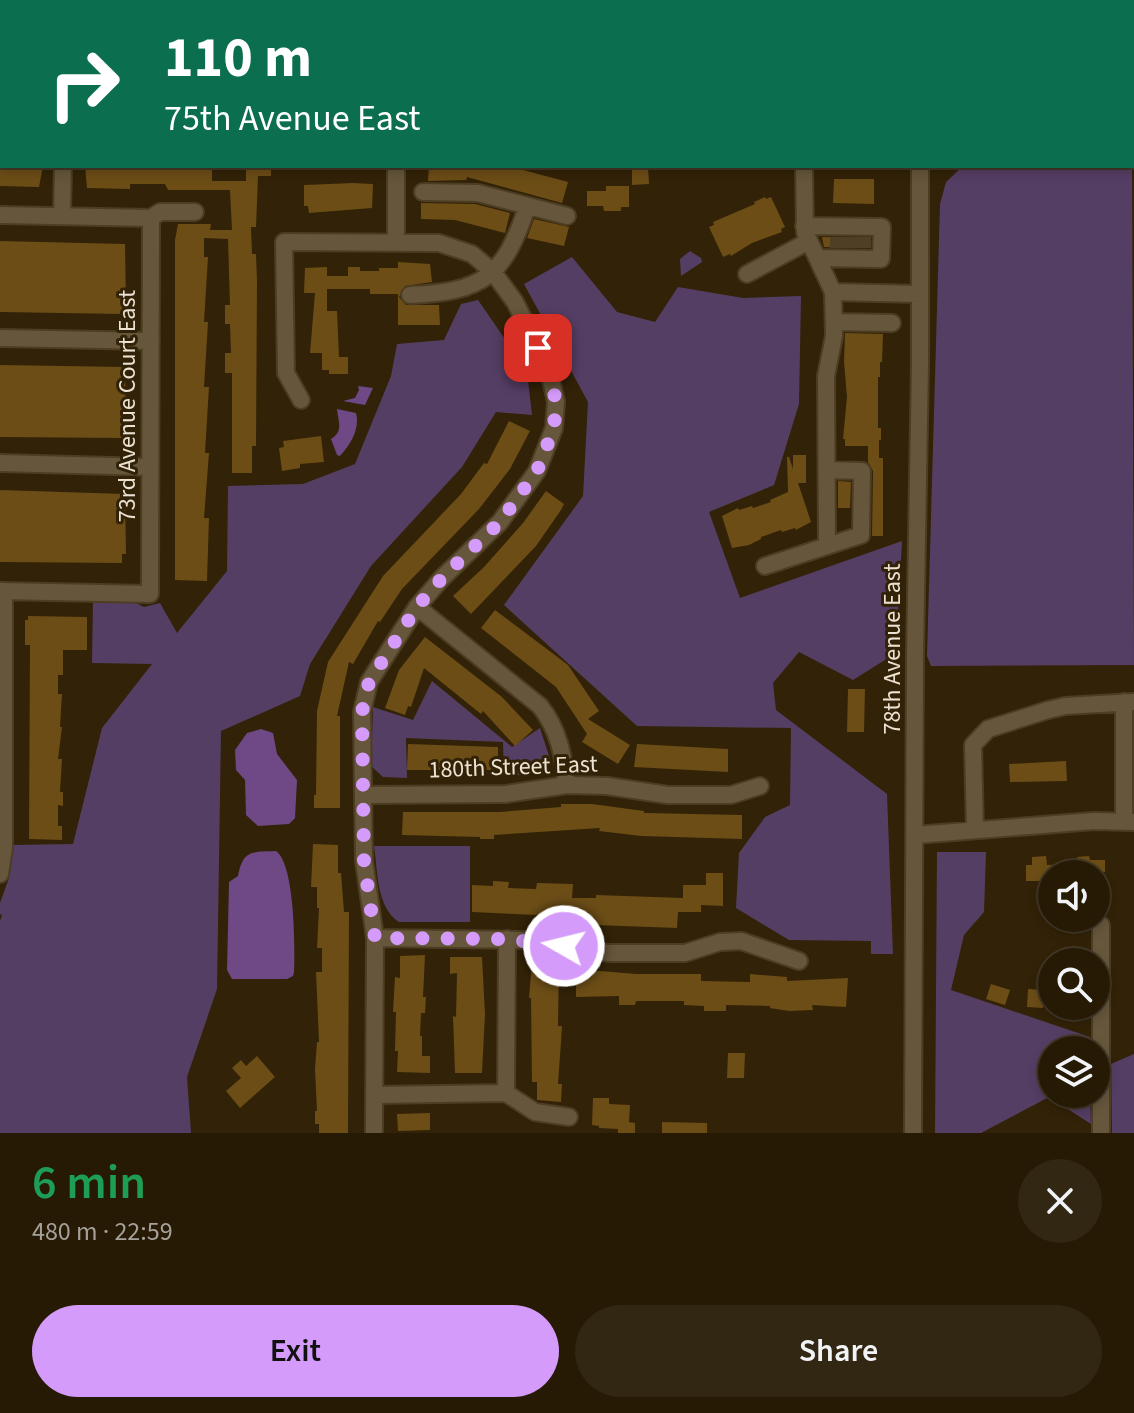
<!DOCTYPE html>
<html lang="en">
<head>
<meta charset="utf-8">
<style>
	:root { --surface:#261a05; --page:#322713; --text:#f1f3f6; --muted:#a4a19a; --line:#423827; --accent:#d59bfa }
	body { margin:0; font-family:"Source Sans 3",sans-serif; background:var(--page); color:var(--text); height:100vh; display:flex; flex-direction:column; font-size:30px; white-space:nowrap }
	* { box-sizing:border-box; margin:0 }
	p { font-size:26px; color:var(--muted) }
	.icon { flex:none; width:44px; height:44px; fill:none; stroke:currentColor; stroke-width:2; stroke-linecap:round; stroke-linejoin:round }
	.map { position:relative; height:1133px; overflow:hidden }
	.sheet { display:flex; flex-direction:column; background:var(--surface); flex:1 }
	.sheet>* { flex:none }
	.hud { position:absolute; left:0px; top:0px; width:1134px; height:168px; box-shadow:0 4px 12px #0003,0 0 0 2px var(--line); background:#0b6e4f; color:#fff; overflow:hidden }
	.controls { position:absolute; left:1038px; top:860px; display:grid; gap:16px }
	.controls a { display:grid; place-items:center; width:72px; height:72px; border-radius:50%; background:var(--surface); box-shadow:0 4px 12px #0003,0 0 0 2px var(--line); font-size:40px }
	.pin { position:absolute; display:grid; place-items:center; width:68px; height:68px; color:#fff; margin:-34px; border-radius:16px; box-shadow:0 4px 12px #0006 }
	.me { position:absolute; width:88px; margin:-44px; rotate:278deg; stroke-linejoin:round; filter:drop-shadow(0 0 6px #0008) }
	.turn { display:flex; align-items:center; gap:28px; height:168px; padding:0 32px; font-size:36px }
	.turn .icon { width:104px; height:104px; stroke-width:2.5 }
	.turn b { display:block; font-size:56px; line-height:68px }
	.round { display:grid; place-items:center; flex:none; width:84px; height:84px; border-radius:42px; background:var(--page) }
	.summary { display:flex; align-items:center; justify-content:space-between; height:136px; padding:0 32px }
	h1 { font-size:48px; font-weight:600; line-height:60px; color:#1e9e55 }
	.button { display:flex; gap:16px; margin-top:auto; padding:16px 32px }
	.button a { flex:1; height:92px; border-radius:48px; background:var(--accent); color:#111; font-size:32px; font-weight:600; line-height:92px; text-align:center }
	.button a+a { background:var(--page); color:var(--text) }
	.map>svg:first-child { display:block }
	.green { fill:#553e64 }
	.water { fill:#6e4985 }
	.building { fill:#6c4d16 }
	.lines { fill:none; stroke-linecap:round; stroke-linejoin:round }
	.minor-tunnel { stroke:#4e3f25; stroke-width:16; stroke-dasharray:16 8; stroke-linecap:butt }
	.minor-casing { stroke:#4c3d23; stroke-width:20 }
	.major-casing { stroke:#4c3d23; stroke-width:24 }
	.minor { stroke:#66563b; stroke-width:16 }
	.major { stroke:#a7844b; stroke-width:20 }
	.route { stroke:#d59bfa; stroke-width:14; stroke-dasharray:0 25.2 }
	.labels { text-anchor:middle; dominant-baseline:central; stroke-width:6; stroke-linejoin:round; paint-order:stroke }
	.street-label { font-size:24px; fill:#ece2d2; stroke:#322207 }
</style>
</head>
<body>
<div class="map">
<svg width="1134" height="1133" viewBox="0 0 1134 1133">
	<rect width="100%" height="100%" fill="#322207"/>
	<path class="green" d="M0,0H185L2,2V84Z
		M782,0H936V2H782Z
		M1132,158L1134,665L931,666L927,656L940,204L946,182L963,166H1132Z
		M690,251L701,258L702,262L681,276L680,259Z
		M572,257L617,312L655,322L678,287L743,298L801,296L799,404L774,485L709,512L740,598L902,541L896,653L853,680L799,652L773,683L776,710L887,794L893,954H871V941L789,940L736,908L739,853L765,817L790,805L791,728L637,726L504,605L583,496L588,402L524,284Z
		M478,300L527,371L532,415L496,412L462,467L371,566L310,664L300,696L221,731L217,989L187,1077L191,1133H0V921L2,915L0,914V903L9,878L12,845L73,844L102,728L152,664L92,663L93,600L132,601L144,607L160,603L177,633L227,571L228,486L303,484L355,464L391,376L397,344L444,340L461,304Z
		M432,681L512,747L540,728L551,762L539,774L504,776L503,742L406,738L407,778L383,777L371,766L373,707L413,720Z
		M374,846H470V922H399C376,907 378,871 374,846Z
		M937,852H986L984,912L964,935L951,990L1090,1037V1050H1052V1094H1090L1091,1124L1049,1097L981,1133H935Z
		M1134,1054V1133H1112L1111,1064Z"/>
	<path class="water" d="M358,386L373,388L365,405L343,401L355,398L359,390Z
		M337,409L356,413C360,429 351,444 340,456L337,455L331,439C344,431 338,421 337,409Z
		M261,729L273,733L277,754L297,780L295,818L289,824L258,826L246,815L245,780L236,770L235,750L247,733Z
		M276,851C295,864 295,948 294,972L293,976L287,979H232L227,970L229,882L238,876C243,850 251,852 276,851Z"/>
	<path class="building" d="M0,166H43L39,187L0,186Z
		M85,166H212V181H246V166H271V176H258L256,227H251L252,254H256L257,280L256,446H252V473H232V373H225V353H231L230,324H225V305H230L228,239L204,238V257H208L204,322H208L204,387H209L205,453H209L204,518H209L207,581L175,580V240L178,224H211L210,230H232L230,190H168L165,184H130V189L87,188Z
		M429,166H508L568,182L562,203L467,177L466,180L428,181Z
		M632,167H648L649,184L632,185Z
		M834,179H874V204L833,203Z
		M353,183L373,184L372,208L309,213L308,206H304V185Z
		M606,186H629V207H621V211H604L603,206H587V191H606Z
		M765,197L766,199L771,197L785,227L781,229L782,232L752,243L731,256L730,254L723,257L709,227L714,225L713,222L755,204L754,202Z
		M421,203L475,204L510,213L505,233L455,220L421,219Z
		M534,219L569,227L564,246L527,238Z
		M822,237L871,238L870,248L824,247Z
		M0,241L125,244L126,304H123V314L0,312Z
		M398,262L430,264L432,282L405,286L399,297L406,305H439L440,325H398V294H370V289H327V311H337L339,357H348V374H329V370H322V353H310L315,293H304L305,268L327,267V276H348V267H360V271H379V268H398Z
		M845,333L883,334L882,362H880V377H878V428H881V440H879V458H883V536H872L873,471L868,462V446H845V439H843L847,397L844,362Z
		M0,365L125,367L126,429H123V438L0,437Z
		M509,421L530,431L510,469L479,509L402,589L380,622L378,621L353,664L349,662L337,716H340V808H314V795H316L317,711L328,662L383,576L461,494L484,463L487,464Z
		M321,436L324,462L300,464V468L282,471L279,448L284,447L283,441Z
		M793,455H806V483H798L811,522L796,530L795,528L782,532L781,530L761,537V539L749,545L732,548L722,516L738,508L739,510L752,506L753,508L771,502L770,500L788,492L787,457H789L793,469Z
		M838,481L851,482L850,508H838Z
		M0,490L125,494L126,554H122V563L0,562Z
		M546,491L564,504L561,510L536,546L471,614L453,596L484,567L523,523Z
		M495,610L568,665L599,711L588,719L630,745L618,764L582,742L587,734L556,687L481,628Z
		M28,616L87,617V650H63V675H58V694H62L60,727H62L58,759H62L60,792H63V806L58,805V826H62V840L29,839L30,645H25V620H28Z
		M425,637L502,697L533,730L515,746L483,711L481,714L424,668L411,707L408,706L405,715L385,708L399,670Z
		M848,689H865L864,732H847Z
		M408,744L498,747V770H407Z
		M637,744L728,749V772L634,767Z
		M1066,761L1067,781L1010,782L1009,764Z
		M561,804H592L644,811V813L742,815V839L641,836L599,831L600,828L494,835V839H480V837L402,835L403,812H500L561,807Z
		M313,844L338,845V873H341L344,912H349L348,1133H319V1124H315V1111H317L315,1069L317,1042H319L316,972H322V948H317L319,908H317V887H311Z
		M1046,856L1047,865L1073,864L1078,862L1077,857L1089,856L1090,860H1105V872L1052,874V881H1026V865H1032V857Z
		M706,873H723V906L701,905V912H678L677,928L595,925V922H576V914L536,915L472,912V885L493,886V881L509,882L508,888L536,889L537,883L573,884L572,898H596V895L683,898V885H706Z
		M425,955L423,997H426L425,1013H421L420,1036H422V1056H430V1073L397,1072L398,1051H395L396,1012H393L395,977L400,978V956Z
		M450,957H482L485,1014L482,1073H455L453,1016L456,1017L457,973L450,974Z
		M532,962H559L558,1026H562L561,1042L558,1084H562L561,1102L537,1100V1082H532L531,998H529Z
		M576,969L636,974H701V981L750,982V974L787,977V981L848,978L846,1007L812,1005L813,1010L789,1011L770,1008V1006L726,1005V1011H704V1006L684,1005V1001H636L635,1005H619V996L576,997Z
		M991,984L1010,990L1005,1005L986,999Z
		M1028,989L1044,990L1043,1008L1027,1007Z
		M728,1053H745L744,1078H727Z
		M257,1056L275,1077L240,1108L226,1091L241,1078L232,1068L241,1060L246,1066Z
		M593,1098H609V1104L630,1105L629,1122L635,1123V1133H618V1129L599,1128V1126L592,1125Z
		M430,1113V1130L398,1131L397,1114Z
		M662,1122L707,1123V1133H662Z"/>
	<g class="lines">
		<path class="minor-tunnel" d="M863,237V248
			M838,248V237
			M851,248V237"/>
		<defs>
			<path id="minor" d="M311,0L312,2
				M218,2V0
				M400,2V0
				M1021,2L1022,0
				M1132,83H1134
				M423,192L478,193L567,216
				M0,215L151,218
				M62,216L63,166
				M151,218L160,212H195
				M804,226L882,227L881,259L817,258
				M396,241V166
				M747,274L809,241
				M833,292L920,294
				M410,295C482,292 504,277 527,207
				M834,322L892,323
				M0,338L151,341
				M301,400L286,373L284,242L439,243L472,254L493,272L515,302L549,371L556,402L554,428L537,471L500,522L442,578L417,607L369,682L362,712L363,795L364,861L375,938L374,1133
				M0,463L150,467
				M827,470L862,471L861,535L827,546
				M765,566L827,546L826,376L834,336L833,292L805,232L804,166
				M0,591L150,594L151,218
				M417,607L540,706C559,730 563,755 567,785
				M1124,702V822
				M363,795L506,794L567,785L607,786L668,795H731L760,786
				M975,830L973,745L988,729L1048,710L1065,706L1134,702
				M915,835L1094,821L1134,822
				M0,874L4,848V591
				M1101,925V1133
				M375,938L529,940L608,953H685L720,942L741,941L799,961
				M506,1093L507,939
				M506,1093L535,1112L569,1117
				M374,1095L506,1093
				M913,1133L915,654L920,363V166"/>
			<path id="major" d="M0,107H2
				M1132,121H1134
				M0,127H2
				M1132,139H1134"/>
		</defs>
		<use href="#minor" class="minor-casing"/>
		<use href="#major" class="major-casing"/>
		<use href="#minor" class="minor"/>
		<use href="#major" class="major"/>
	</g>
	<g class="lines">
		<path class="route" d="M538,348L549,371L556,402L554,428L537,471L500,522L442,578L417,607L369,682L362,712L364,861L375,938L507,939L564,946"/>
	</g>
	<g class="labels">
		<g class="street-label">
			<text transform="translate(127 406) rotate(-90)">73rd Avenue Court East</text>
			<text transform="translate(892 649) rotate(-90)">78th Avenue East</text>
			<text transform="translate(513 767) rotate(-2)">180th Street East</text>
		</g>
	</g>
</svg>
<div class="controls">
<a><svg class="icon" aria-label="sound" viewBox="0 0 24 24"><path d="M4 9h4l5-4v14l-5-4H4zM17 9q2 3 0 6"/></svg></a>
<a><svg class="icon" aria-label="search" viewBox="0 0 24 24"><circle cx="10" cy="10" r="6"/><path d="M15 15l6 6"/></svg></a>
<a><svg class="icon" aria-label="layers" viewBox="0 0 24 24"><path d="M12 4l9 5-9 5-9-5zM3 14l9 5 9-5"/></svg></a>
</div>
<div class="pin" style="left:538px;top:348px;background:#d93025"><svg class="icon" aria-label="arrive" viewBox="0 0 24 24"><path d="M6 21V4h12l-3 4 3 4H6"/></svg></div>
<svg class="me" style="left:564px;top:946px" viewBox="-20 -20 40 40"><circle r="17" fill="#d59bfa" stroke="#fff" stroke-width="3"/><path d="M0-11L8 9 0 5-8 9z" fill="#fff"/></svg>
<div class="hud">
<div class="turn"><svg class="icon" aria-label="right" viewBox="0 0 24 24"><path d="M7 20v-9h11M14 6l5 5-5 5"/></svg><div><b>110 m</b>75th Avenue East</div></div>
</div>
</div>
<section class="sheet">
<div class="summary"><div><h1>6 min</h1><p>480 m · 22:59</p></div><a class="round"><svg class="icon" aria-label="close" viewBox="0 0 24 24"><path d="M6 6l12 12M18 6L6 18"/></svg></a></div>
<div class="button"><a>Exit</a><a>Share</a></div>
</section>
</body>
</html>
